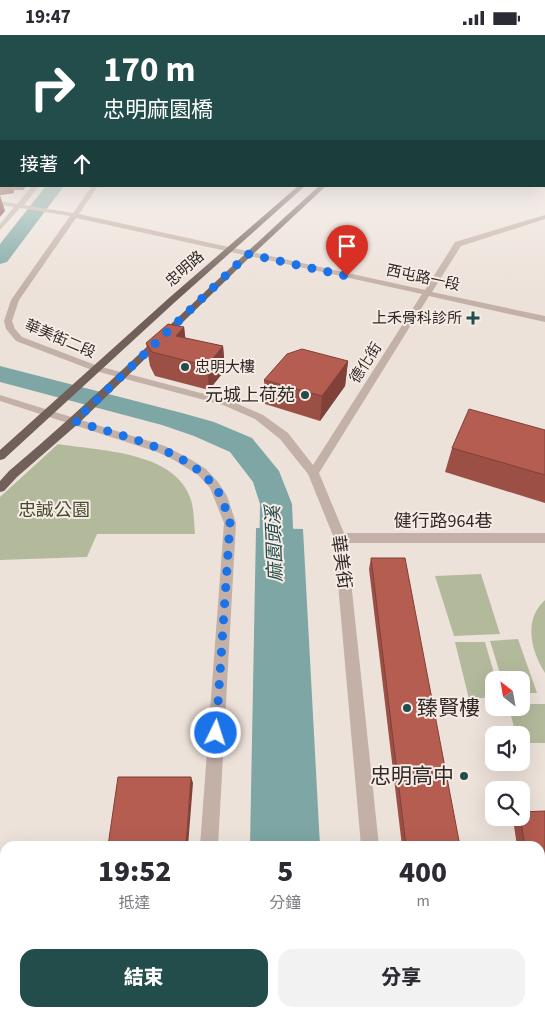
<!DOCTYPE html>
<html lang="zh-TW">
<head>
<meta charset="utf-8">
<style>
	:root { --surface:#fff; --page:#f2f2f3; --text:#2b2b33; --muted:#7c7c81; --accent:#224d4b }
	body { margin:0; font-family:"Source Sans 3","Noto Sans TC",sans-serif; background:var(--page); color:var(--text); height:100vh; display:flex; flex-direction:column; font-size:19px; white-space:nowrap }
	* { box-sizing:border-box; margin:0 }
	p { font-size:16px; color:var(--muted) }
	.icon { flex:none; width:28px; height:28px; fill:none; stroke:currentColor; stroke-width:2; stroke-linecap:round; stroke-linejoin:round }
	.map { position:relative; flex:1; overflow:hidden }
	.drawer { position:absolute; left:0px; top:806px; width:545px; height:176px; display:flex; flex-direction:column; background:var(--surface); border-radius:15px 15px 0 0; box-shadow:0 5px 20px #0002 }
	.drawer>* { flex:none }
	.guide { position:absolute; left:0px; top:0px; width:545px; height:152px; box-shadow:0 5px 20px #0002; background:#224d4b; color:#fff; overflow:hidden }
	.needle { width:32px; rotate:329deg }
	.tools { position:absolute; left:485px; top:636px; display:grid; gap:10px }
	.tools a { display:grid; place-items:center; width:45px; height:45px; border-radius:10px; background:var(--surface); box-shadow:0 5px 20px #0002; font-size:25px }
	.pin { position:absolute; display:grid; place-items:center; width:42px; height:42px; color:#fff; margin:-51px -21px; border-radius:50% 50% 50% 0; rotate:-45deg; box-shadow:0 0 5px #0007 }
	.pin .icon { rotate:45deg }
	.me { position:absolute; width:55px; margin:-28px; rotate:4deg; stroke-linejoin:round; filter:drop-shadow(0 0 4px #0008) }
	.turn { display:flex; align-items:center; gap:18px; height:105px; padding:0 20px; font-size:22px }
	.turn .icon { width:65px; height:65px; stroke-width:2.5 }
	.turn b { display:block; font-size:35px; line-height:42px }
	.then { display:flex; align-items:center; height:48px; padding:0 20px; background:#0003; gap:10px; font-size:19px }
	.eta { display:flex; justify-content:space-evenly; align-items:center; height:85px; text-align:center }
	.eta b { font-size:30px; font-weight:800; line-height:35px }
	.cta { display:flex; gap:10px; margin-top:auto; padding:10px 20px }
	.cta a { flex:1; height:58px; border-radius:15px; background:var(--accent); color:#fff; font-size:20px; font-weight:800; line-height:58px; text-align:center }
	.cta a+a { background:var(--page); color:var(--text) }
	.status { display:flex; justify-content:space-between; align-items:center; height:35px; padding:0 25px; background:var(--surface); direction:ltr }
	.status svg { height:14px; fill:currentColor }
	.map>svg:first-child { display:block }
	.green { fill:#b3ba9c }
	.water { fill:#7da6a4 }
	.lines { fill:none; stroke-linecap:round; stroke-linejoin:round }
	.river { fill:#7da6a4; fill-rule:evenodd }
	.minor { fill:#c3b1a7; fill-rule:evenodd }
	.major { fill:#715f5a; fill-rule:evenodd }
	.wall { fill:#9c5045 }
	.shaded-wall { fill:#7f4138 }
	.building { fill:#b55d50; stroke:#7f4138 }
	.route { stroke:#1a73e8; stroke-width:9; stroke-dasharray:0 16.2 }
	.poi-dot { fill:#224d4b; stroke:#f6ece5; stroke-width:2 }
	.labels { text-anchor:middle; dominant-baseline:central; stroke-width:4; stroke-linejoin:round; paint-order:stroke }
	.far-street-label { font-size:15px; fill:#312927; stroke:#f6ece5 }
	.far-poi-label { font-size:15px; fill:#312927; stroke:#f6ece5; text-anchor:end }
	.poi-label { font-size:18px; fill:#312927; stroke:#f6ece5; text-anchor:end }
	.park-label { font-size:18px; fill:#444c2e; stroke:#f6ece5 }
	.street-label { font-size:18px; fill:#312927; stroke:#f6ece5 }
	.water-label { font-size:19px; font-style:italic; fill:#224d4b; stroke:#f6ece5 }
	.near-poi-label { font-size:21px; fill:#312927; stroke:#f6ece5; text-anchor:start }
</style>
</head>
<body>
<div class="status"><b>19:47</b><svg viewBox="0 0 49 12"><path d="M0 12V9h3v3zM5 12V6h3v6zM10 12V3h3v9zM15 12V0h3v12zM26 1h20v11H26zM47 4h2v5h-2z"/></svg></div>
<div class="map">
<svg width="545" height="982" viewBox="0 0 545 982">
	<rect width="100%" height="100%" fill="#ede2da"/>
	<path class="green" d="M58,409C100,416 176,416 191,465C194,475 194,488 195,499H97L87,522L0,525V462Z
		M481,539L500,599L454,601L435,541Z
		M545,565V638C531,616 523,585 545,565Z
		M518,604L537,658H521V645H502L490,606Z
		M455,607H485L496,645H494V662L469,664Z
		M521,669H545V708H521V700H516L509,673L521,672Z"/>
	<path class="water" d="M256,493L303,494L320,811H250Z
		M247,978H329V982H247Z"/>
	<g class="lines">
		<path class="river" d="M46,151H64L7,227L0,229V209Z
			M0,331L182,378L214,387L252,403L279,436L292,469L295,539L290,549L277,553L264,549L259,539L260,469L253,447L230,417L194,401L162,390L0,347Z"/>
		<path class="minor" d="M544,149L545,153L542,152L541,151H544Z
			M32,151H39L24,170L73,178L92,151H98L79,179L425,255L455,207L545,180V184L461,211L432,257L545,281V287L429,261L319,438L344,498H545V508H347L379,811H361L334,503L308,439L280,404L255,384L223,370L92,335L16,306L6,294L4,286L11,265L70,181L20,173L0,195V189L14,172L0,170V166L17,169ZM76,183L422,259L313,430L288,398L263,380L231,366L98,331L22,302L15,294L12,286L19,265Z
			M0,360L165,411L190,424L206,434L218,447L227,461L236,488L218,811H200L224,488L210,453L198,440L174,425L157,417L0,366Z
			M187,978H208L209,982H187Z
			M375,978H396L397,982H375Z"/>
		<path class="major" d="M298,151H305L175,267L4,424L0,425V415L169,263Z
			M319,151H326L251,221L79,388L17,442L4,456L0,457V446L9,436C116,346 214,245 319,151Z"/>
	</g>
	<path class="wall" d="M0,117L1,151H26L23,155H14V158L0,160Z
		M184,292L185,303L223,311L225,335L209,355L155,341L150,331L146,308Z
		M348,326L345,351L320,386L265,369L264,345Z
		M545,395V468L445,437L452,413Z
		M371,523L460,811H402L369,534Z
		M545,776V849H540V811H517L513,784L514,782H521Z"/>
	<path class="shaded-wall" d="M0,141H1V151H12L14,158L0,160Z
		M22,151H26L23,155Z
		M0,160L5,176L0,182Z
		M184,292L187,316L176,301Z
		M223,311L225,335L209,355L207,331Z
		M348,326L345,351L320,386L322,361Z
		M191,742L193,748L188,811H186Z"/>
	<path class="building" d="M0,117H1V141H0Z
		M168,289L184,292L176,301L223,311L207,331L152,317L146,308Z
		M302,314L348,326L322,361L264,345L287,319Z
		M469,374L545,395V440L452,413Z
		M371,523H405L460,811H406Z
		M118,742H191L186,811H108Z
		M545,776V842H540V811H525L520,782H521V777Z"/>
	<linearGradient id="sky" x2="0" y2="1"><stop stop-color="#7daecd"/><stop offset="0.46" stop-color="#f7f2ee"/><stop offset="1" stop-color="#f7f2ee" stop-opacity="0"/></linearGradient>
	<rect width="545" height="254" fill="url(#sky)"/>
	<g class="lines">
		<path class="route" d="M216,698L230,488C226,478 224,464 217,455C188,413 122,402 75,386L248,219L347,241"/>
	</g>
	<g class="poi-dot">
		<path d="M470.5 275.5h5v5h5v5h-5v5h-5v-5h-5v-5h5z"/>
		<circle cx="185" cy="332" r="5"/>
		<circle cx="305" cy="360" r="5"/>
		<circle cx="407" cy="673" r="5"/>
		<circle cx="464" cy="741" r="5"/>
	</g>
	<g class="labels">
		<g class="far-street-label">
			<text transform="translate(185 234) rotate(-41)">忠明路</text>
			<text transform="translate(423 243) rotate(12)">西屯路一段</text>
			<text transform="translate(60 304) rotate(23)">華美街二段</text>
			<text transform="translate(366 328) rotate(-57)">德化街</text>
		</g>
		<g class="far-poi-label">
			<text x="462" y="283">上禾骨科診所</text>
			<text x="195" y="332" text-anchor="start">忠明大樓</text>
		</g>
		<g class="poi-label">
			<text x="295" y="360">元城上荷苑</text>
		</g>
		<g class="park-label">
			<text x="54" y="475">忠誠公園</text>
		</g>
		<g class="street-label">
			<text x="443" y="486">健行路964巷</text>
			<text transform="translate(341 527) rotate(82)">華美街</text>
		</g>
		<g class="water-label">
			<text transform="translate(275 509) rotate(-92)">麻園頭溪</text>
		</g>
		<g class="near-poi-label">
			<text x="417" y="673">臻賢樓</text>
			<text x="454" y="741" text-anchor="end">忠明高中</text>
		</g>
	</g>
</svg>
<div class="tools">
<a><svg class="needle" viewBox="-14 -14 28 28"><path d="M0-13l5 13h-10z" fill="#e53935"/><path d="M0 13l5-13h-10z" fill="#7c7c81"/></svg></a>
<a><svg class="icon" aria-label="sound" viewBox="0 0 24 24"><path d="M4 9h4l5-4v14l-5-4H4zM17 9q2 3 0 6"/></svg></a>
<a><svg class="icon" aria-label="search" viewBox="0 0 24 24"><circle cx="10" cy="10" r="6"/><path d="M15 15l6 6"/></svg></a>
</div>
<div class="pin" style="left:347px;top:241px;background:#d93025"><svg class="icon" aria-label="arrive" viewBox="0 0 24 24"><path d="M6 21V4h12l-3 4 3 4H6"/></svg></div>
<svg class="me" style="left:216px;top:698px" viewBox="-20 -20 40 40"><circle r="17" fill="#1a73e8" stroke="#fff" stroke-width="3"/><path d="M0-11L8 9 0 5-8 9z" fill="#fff"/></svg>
<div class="guide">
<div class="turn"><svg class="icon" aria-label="right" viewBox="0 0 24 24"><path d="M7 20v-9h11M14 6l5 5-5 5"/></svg><div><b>170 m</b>忠明麻園橋</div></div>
<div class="then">接著<svg class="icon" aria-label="ahead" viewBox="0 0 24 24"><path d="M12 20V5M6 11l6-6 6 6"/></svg></div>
</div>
<section class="drawer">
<div class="eta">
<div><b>19:52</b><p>抵達</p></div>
<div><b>5</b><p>分鐘</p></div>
<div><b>400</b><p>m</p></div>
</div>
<div class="cta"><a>結束</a><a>分享</a></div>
</section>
</div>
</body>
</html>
